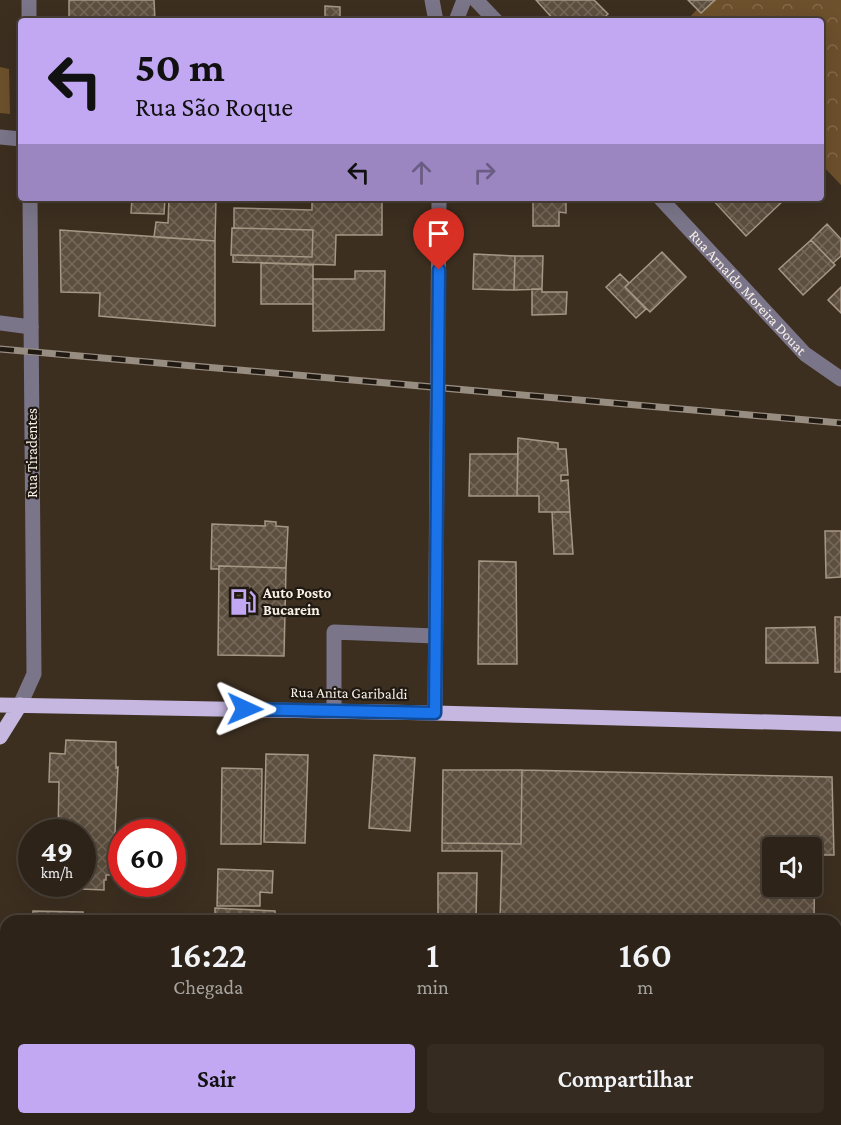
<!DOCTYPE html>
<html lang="pt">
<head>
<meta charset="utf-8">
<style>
	:root { --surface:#2d2318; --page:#352b21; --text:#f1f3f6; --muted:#a7a4a2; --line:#484037; --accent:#c2a8f3 }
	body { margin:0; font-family:"Crimson Pro",serif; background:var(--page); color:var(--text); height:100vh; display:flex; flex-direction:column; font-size:22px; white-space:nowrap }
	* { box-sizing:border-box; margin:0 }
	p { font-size:20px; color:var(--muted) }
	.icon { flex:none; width:33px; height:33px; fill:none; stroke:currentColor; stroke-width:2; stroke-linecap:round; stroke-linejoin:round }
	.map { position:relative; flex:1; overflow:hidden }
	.details { position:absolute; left:0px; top:915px; width:842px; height:210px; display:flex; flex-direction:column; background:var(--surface); border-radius:18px 18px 0 0; box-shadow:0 6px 24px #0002,0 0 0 2px var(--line) }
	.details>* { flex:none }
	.top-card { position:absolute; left:18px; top:18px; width:806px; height:183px; border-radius:6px; box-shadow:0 6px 24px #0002,0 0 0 2px var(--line); background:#c2a8f3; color:#111; overflow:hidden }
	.controls { position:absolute; left:762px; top:837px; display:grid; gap:12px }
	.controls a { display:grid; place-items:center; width:60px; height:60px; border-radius:6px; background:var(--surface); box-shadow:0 6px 24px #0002,0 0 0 2px var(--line); font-size:30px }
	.speed { position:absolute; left:18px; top:819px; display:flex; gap:12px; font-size:30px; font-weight:700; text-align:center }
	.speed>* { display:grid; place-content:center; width:78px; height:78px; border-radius:50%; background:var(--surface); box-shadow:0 6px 24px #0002,0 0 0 2px var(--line); line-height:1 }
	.speed small { font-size:15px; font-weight:400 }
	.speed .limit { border:9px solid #d22; background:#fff; color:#111 }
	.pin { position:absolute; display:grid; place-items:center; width:51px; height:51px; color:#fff; margin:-62px -26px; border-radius:50% 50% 50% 0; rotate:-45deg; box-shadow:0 0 6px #0007 }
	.pin .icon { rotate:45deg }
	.me { position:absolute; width:66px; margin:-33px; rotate:91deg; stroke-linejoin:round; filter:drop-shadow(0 0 4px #0008) }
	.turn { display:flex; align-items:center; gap:21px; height:126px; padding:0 18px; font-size:27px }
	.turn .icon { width:78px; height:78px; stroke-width:2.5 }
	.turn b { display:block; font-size:42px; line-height:51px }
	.lanes { display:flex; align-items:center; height:57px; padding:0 18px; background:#0003; justify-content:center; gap:30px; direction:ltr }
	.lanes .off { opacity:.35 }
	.eta { display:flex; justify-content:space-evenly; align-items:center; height:102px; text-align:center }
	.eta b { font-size:36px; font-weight:600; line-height:42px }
	.action { display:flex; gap:12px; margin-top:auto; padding:12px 18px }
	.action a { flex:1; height:69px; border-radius:6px; background:var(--accent); color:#111; font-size:24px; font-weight:600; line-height:69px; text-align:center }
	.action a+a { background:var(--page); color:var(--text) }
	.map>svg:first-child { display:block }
	.forest { fill:url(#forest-crowns) }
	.green { fill:#6d502c }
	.building { fill:url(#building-cross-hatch); stroke:#a69785; stroke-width:1.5; fill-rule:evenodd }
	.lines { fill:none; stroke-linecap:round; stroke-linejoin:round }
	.minor { stroke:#7b7589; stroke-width:15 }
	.major { stroke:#c5b7e0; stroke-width:15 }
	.rail-casing { stroke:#988d81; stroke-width:7 }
	.rail { stroke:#1f1912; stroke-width:4.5; stroke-dasharray:14; stroke-linecap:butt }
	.route-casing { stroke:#114b97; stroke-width:15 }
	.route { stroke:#1a73e8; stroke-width:10 }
	.labels { text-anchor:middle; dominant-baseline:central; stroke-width:4.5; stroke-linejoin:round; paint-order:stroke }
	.street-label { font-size:15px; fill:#f8efe6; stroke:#1f1912 }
	.poi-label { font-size:15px; font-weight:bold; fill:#f8efe6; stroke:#1f1912; text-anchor:start }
</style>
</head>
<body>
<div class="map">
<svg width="841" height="1125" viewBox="0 0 841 1125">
	<defs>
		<pattern id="forest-crowns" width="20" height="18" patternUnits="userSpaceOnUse" patternTransform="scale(1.5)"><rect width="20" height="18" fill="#6d502c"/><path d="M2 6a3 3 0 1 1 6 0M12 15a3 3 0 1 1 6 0" fill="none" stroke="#836a4b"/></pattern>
		<pattern id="building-cross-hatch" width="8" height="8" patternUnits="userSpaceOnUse" patternTransform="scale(1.5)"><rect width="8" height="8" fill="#5d4f3f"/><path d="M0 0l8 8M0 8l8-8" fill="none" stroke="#75695b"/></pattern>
	</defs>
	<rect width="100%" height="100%" fill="#3c2f20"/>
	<path class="forest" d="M706,0H841V185L821,164L820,21H686Z"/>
	<path class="green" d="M0,67L9,69L10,114L0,113Z"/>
	<path class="building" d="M69,0H154L155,21H69Z
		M536,0H594L608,14L600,21H555Z
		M688,0H715L701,13Z
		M325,6L340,7V21H325Z
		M132,198H165L164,214L131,213Z
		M169,198H216L215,241L154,237L156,222L168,223Z
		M382,198V235H336L335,265L233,262V255L312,257L313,230L234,228V208L312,210V199Z
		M533,198H566V213L559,212V226H533Z
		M711,198H784L785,199L746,236Z
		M827,224L841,239V256L833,263L811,240Z
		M232,228L313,230L312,257L231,255Z
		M60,230L215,241V326L99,316L100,293L61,292Z
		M811,240L835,265L803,295L779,269Z
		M662,252L686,277L650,312L625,287Z
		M474,254L515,256L514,290L473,289Z
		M515,256H543L542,289L514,290Z
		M261,263L313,265V304H261Z
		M355,271H385L384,330L313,331V279H355Z
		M620,274L629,283L625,287L646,309L636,318L606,287Z
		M841,287V313L828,300Z
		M532,289H542V292H567L566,314L532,315Z
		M518,438L558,443V449H566L568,475H561V481L568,480L570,512H539V496H517Z
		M470,454H518L517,496H469Z
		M552,512H570L573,554H554Z
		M265,521L276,522V526L288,527L286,568L219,566V569H211L212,524L265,526Z
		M825,531H841V577L826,578Z
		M479,561L516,562L517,664H478Z
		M219,566L286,568L284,656L218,655Z
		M835,617H841V672H835Z
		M815,627L818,663H766V628Z
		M66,740L116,742V768L118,767L113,875H106V880H104V890L57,888V884H82V832H58L59,782H49L50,753L65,754Z
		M266,754L308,755L305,843L264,842Z
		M374,755L415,758L410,831L369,828Z
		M222,768L262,769L261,844H221Z
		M443,770H522L521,844L442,843Z
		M522,770L832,777L834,855H815L814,921H500L502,851H442V843L521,844ZM772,848H812V886H772Z
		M218,869L273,871L272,893L260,892V906H217Z
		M438,873H477L476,921H438Z
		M215,908L275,911V921H215Z
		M33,911L83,912V921H33Z
		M836,973H841V1125L513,1124V1119H836Z
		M110,1119H137V1125H110Z
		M438,1119H473V1123L438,1122Z"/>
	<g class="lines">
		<g class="minor">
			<path d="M29,0V21"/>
			<path d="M432,0L436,21"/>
			<path d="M476,0L496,21"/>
			<path d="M456,21L464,0"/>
			<path d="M0,137L21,139"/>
			<path id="s1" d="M660,198L805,354L841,379"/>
			<path d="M0,323L31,327"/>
			<path d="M20,705L34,674L30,198"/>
			<path d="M334,711V632L435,636"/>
			<path d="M435,713L439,198"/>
			<path d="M487,1125V1119"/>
		</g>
		<path class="major" d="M0,705L435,713L841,724
			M0,737L20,705"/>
		<defs>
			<path id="rail" d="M0,349L841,423"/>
		</defs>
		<use href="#rail" class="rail-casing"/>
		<use href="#rail" class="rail"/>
	</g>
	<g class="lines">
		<defs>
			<path id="route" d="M245,709L435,713L439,270"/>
		</defs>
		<use href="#route" class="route-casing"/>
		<use href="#route" class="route"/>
	</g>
	<defs>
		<symbol id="fuel-bare" viewBox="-9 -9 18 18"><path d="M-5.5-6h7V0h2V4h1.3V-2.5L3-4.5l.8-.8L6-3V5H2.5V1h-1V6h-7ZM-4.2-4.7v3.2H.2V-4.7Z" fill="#c2a8f3" stroke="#1f1912" stroke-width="2.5" paint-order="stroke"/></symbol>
	</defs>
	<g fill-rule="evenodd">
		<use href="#fuel-bare" x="224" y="583" width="38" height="38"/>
	</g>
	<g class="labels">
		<g class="street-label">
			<text stroke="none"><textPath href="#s1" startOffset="129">Rua Arnaldo Moreira Douat</textPath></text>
			<text transform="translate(32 453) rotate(-90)">Rua Tiradentes</text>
			<text transform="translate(349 693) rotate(1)">Rua Anita Garibaldi</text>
		</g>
		<g class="poi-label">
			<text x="263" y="593">Auto Posto<tspan x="263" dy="17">Bucarein</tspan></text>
		</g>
	</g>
</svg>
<div class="controls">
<a><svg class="icon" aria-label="sound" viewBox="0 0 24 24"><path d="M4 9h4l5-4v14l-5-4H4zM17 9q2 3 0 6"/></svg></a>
</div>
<div class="speed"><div>49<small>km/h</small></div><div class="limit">60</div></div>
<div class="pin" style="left:439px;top:270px;background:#d93025"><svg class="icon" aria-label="arrive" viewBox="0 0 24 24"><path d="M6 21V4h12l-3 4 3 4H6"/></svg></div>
<svg class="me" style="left:245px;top:709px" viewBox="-20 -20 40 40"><path d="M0-17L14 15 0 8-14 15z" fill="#1a73e8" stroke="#fff" stroke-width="4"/></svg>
<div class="top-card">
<div class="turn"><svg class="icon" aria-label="left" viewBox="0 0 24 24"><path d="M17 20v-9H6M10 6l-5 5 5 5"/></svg><div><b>50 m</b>Rua São Roque</div></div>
<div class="lanes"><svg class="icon" aria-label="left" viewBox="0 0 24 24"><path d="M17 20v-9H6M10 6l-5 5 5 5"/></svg><svg class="icon off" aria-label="ahead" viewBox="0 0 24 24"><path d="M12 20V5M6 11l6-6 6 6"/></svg><svg class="icon off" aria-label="right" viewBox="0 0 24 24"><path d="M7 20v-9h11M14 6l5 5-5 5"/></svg></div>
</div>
<section class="details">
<div class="eta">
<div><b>16:22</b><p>Chegada</p></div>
<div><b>1</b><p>min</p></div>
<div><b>160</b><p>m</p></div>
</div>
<div class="action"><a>Sair</a><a>Compartilhar</a></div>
</section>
</div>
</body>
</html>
